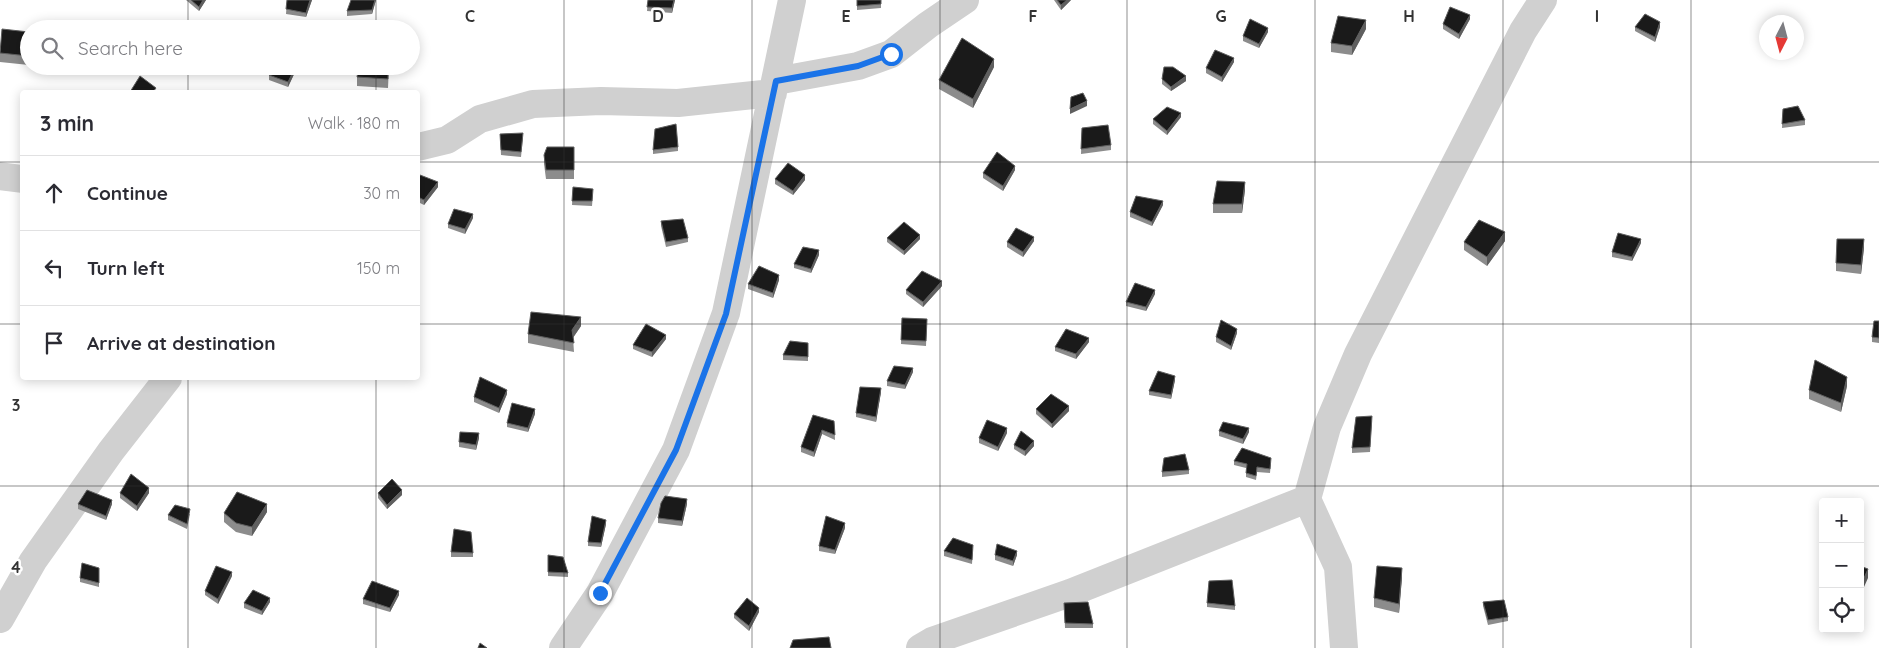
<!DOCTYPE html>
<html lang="en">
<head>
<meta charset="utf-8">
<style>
  body { margin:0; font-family:Quicksand,sans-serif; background:#f7f7f7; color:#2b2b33 }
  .controls { position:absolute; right:15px; bottom:15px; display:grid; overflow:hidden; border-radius:5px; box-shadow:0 2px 12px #0003 }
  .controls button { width:45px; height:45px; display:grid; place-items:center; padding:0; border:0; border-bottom:1px solid #e1e1e2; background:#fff; color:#2b2b33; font:25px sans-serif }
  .compass { position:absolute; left:1759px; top:15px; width:45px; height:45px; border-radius:50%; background:#fff; box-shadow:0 2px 12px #0003; rotate:186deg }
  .stop { position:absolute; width:15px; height:15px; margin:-11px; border:4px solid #1a73e8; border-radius:50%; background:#fff }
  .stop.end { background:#1a73e8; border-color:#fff; box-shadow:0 1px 5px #0008 }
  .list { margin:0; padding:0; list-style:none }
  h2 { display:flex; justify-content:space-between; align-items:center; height:65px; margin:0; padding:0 20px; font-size:21px }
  h2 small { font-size:16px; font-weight:400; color:#7c7c81 }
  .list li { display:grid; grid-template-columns:32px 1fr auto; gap:15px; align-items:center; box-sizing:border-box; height:75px; padding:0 20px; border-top:1px solid #e1e1e2 }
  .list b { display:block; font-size:19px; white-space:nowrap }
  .list em { font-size:16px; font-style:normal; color:#7c7c81 }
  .icon { flex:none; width:28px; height:28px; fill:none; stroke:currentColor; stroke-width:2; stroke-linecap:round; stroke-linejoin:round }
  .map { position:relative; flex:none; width:1879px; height:648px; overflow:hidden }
  .search { position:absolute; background:#fff; box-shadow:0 2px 12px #0003; left:20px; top:20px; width:400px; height:55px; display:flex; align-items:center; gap:12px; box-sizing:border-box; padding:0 18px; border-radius:28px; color:#7c7c81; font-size:19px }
  .panel { position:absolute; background:#fff; box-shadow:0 2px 12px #0003; left:20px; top:90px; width:400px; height:290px; border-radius:5px }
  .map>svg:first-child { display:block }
</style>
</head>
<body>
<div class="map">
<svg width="1879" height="648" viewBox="0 0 1879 648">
  <rect width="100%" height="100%" fill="#fff"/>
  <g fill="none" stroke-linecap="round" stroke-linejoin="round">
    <path stroke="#d0d0d0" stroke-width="28" d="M776 81 858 66 891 54 928 25 965 0
      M418 147 447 140 480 119 533 104 601 101 678 103 773 93
      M0 176 22 179
      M0 619 33 561 111 451 168 378
      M563 648 600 593 676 450 726 313 792 0
      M920 648 932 641 1070 593 1307 499
      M1344 648 1338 567 1307 499 1327 427 1358 354 1523 31 1543 0"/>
  </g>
  <path fill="#8c8c8c" d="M186 0H206L199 11Z
    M287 0H312L306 17 286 14Z
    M376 0 372 14 347 16V11Z
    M648 0H675L672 13 647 11Z
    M857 0H881V8L857 10Z
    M1054 0H1071L1061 10Z
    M1470 19 1459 39 1443 29V24Z
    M1635 27H1660L1655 42 1635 31Z
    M1366 29 1352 55 1331 52V43Z
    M29 32V65L0 62V52Z
    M1268 32 1259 48 1243 41V36Z
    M1234 62 1222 82 1206 73V68Z
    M296 66V70L288 87 269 80V75Z
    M300 66H313L312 70Z
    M359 66H389L388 88 357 86V77Z
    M994 67 973 108 939 89V80Z
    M1162 79 1186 81 1171 91 1162 84Z
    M1783 109 1805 120V125L1782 128Z
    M1181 117 1167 135 1153 124V119Z
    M1082 128 1111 145V150L1081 154Z
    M500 134 523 138 521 157 501 155Z
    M574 147V179H546L544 164V155Z
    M678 147V151L653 154V150Z
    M1015 170 1003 191 983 178V173Z
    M418 178 438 187 424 205 418 202Z
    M775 179 805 180 793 195 775 184Z
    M573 187 593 194 592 206 572 205Z
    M1245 190 1242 213H1213V204Z
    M1163 205 1152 226 1130 217V212Z
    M473 218 465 234 448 228V224Z
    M661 221 688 238V242L666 247 661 226Z
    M887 238 920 239 904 255 887 242Z
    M1034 241 1023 257 1007 247V242Z
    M1505 241 1487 266 1464 250V242Z
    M1641 243 1632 261 1612 257V252Z
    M1864 248 1861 274 1836 271V263Z
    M819 255 811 273 794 268V264Z
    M779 280 773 298 748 289V284Z
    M942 286 923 307 906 294V290Z
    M1155 294 1146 311 1126 306V302Z
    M902 318 927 319 926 346 901 344Z
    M1879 321V343L1872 342V337Z
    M581 326 573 338 574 352 528 343V334Z
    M1237 333 1231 350 1216 342V337Z
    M666 339 652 357 633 349V345Z
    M1089 342 1076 359 1055 351V347Z
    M783 355 808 357V361L783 360Z
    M913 372 905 389 887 386V381Z
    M1175 380 1171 399 1149 395V391Z
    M1847 386 1841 412 1809 399V390Z
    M881 392 876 422 856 417V413Z
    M507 394 499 413 474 402V397Z
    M1036 409 1069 411 1052 428 1036 414Z
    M535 414 528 432 507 427V423Z
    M1372 420 1370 452 1352 453V448Z
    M834 421 835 440 822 434 814 457 801 452V447Z
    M1219 431 1249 432 1243 444 1219 436Z
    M1007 433 998 451 979 443V438Z
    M479 438 476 450 459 447V442Z
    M1014 445 1034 446 1025 456 1014 449Z
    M1234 461 1271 462 1270 473 1257 472 1256 480 1246 477V468L1234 465Z
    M1189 470V474L1162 477V472Z
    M120 493H149L137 511 120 498Z
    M378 493 402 495 387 509 378 498Z
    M78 504H112L106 520 78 509Z
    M687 504 682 526 658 523V518Z
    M267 512 252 536 236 532 224 522V513Z
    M190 514 187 529 168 520V515Z
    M606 524 601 547 588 546V542Z
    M845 528 835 554 819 551V546Z
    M973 549 972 564 944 556V551Z
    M451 552 473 553V557H451Z
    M548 555 568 573V577L548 576Z
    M995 555H1017L1013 566 995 560Z
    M99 568V587L80 582V578Z
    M232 576 218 604 205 595V591Z
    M1402 577 1399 613 1374 607V598Z
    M399 595 390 612 363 604V599Z
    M270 602 262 615 244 608V603Z
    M1483 602 1508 617V621L1488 625 1483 606Z
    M1064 603 1093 624V628H1065Z
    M1207 603 1235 606V610L1207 607Z
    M759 612 749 631 734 618V614Z"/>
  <path fill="#5f5f5f" d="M203 0H206L199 11V7Z
    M310 0H312L306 17V13Z
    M375 0H376L372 14V10Z
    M674 0H675L672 13V8Z
    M1067 0H1071L1061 10V5Z
    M1470 15V19L1459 39V34Z
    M1366 20V29L1352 55V46Z
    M1660 22V27L1655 42V37Z
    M1268 28V32L1259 48V44Z
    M1234 58V62L1222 82V77Z
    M994 59V67L973 108V99Z
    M296 66V70L288 87V82Z
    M1186 76V81L1171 91V87Z
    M1087 101V106L1070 114V109Z
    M1181 113V117L1167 135V131Z
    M1015 166V170L1003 191V186Z
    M805 175V180L793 195V191Z
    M438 182V187L424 205V200Z
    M1245 182V190L1242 213V204Z
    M1163 201V205L1152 226V222Z
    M473 214V218L465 234V229Z
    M1505 232V241L1487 266V257Z
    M920 235V239L904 255V251Z
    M1034 237V241L1023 257V252Z
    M1641 239V243L1632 261V257Z
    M1864 239V248L1861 274V265Z
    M819 250V255L811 273V269Z
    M779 275V280L773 298V293Z
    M942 281V286L923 307V302Z
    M1155 290V294L1146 311V307Z
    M581 317V326L572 339V330Z
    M1237 329V333L1231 350V346Z
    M666 335V339L652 357V352Z
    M1089 338V342L1076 359V354Z
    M913 368V372L905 389V385Z
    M1175 376V380L1171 399V395Z
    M1847 377V386L1841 412V403Z
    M881 388V392L876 422V417Z
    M507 390V394L499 413V408Z
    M1069 406V411L1052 428V424Z
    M535 409V414L528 432V428Z
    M1007 428V433L998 451V447Z
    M1249 428V432L1243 444V439Z
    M822 430V434L814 457V452Z
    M479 433V438L476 450V445Z
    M1034 441V446L1025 456V451Z
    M149 488V493L137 511V506Z
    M402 490V495L387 509V505Z
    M687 499V504L682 526V521Z
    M112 500V504L106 520V516Z
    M267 504V512L252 536V527Z
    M606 520V524L601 547V543Z
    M845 523V528L835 554V550Z
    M1017 551V555L1013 566V561Z
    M1402 568V577L1399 613V604Z
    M1868 569V578L1860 596V587Z
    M232 572V576L218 604V599Z
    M399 591V595L390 612V608Z
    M270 598V602L262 615V611Z
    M759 608V612L749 631V626Z"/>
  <path fill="#1a1a1a" stroke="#5f5f5f" d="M191 0H203L199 7Z
    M287 0H310L306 13 286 9Z
    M351 0H375L372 10 347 11Z
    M648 0H674L672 8 647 7Z
    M857 0H881V4L857 6Z
    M1057 0H1067L1061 5Z
    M1450 7 1470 15 1459 34 1443 24Z
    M1645 14 1660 22 1655 37 1635 27Z
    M1338 16 1366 20 1352 46 1331 43Z
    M1250 19 1268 28 1259 44 1243 36Z
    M2 29 29 32V56L0 53Z
    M962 38 994 59 973 99 939 80Z
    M1215 50 1234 58 1222 77 1206 68Z
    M276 66H296L288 82 269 75Z
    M359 66H388V79L357 77Z
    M1164 67H1173L1186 76 1171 87 1162 79Z
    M140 76 156 88 153 92H130Z
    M1083 93 1087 101 1070 109 1071 97Z
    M1798 106 1805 120 1782 124 1783 109Z
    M1167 107 1181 113 1167 131 1153 119Z
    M676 124 678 147 653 150 655 129Z
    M1108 125 1111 145 1081 149 1082 128Z
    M523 133 521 152 501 150 500 134Z
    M547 147H574V170H546L544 155Z
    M997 152 1015 166 1003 186 983 173Z
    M788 163 805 175 793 191 775 179Z
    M420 175 438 182 424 200 418 197V178Z
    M1217 181 1245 182 1242 204H1213Z
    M573 187 593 189 592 201H572Z
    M1136 196 1163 201 1152 222 1130 212Z
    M454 209 473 214 465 229 448 224Z
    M683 219 688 238 666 242 661 221Z
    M1479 220 1505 232 1487 257 1464 242Z
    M904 222 920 235 904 251 887 238Z
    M1016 228 1034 237 1023 252 1007 242Z
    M1618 233 1641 239 1632 257 1612 252Z
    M1837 239H1864L1861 265 1836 263Z
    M803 247 819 250 811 269 794 264Z
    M759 266 779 275 773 293 748 284Z
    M922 271 942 281 923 302 906 290Z
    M1135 283 1155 290 1146 307 1126 302Z
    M531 312 581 317 572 330 574 343 528 334Z
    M902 318 927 319 926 341 901 340Z
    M1221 320 1237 329 1231 346 1216 337Z
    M1874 321H1879V338L1872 337Z
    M646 324 666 335 652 352 633 345Z
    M1066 329 1089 338 1076 354 1055 347Z
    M790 341 808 343V357L783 355Z
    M1815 360 1847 377 1841 403 1809 390Z
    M894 366 913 368 905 385 887 381Z
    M1158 371 1175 376 1171 395 1149 391Z
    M480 377 507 390 499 408 474 397Z
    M860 387 881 388 876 417 856 413Z
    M1051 394 1069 406 1052 424 1036 409Z
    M512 403 535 409 528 428 507 423Z
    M813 415 834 421 835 435 822 430 814 452 801 447Z
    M1372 416 1370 447 1352 448 1356 417Z
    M987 420 1007 428 998 447 979 438Z
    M1223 422 1249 428 1243 439 1219 431Z
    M1021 431 1034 441 1025 451 1014 445Z
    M460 432 479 433 476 445 459 442Z
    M1242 448 1271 458 1270 469 1257 467 1256 476 1246 473 1247 464 1234 461Z
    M1185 454 1189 470 1162 472 1164 458Z
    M131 474 149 488 137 506 120 493Z
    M392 479 402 490 387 505 378 493Z
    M87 490 112 500 106 516 78 504Z
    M237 492 267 504 252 527 236 523 224 513Z
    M665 496 687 499 682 521 658 518 661 503Z
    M175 505 190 509 187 524 168 515Z
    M592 516 606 520 601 543 588 542Z
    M826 516 845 523 835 550 819 546Z
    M454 529 471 532 473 553 451 552Z
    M953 538 973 545 972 560 944 551Z
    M997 544 1017 551 1013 561 995 555Z
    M548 555 563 557 568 573 548 572Z
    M82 563 99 568V583L80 578Z
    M216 566 232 572 218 599 205 591Z
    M1377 566 1402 568 1399 604 1374 598Z
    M1860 566 1868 569 1860 587Z
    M1232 580 1235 606 1207 603 1209 581Z
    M372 581 399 591 390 608 363 599Z
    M253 590 270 598 262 611 244 603Z
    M747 598 759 608 749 626 734 614Z
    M1504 600 1508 617 1488 620 1483 602Z
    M1088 602 1093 624 1065 623 1064 603Z
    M829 637 831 648H790L793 640Z
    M480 643 487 648H478Z"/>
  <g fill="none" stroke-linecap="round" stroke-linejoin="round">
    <path stroke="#1a73e8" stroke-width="6" d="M600 593 676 450 726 314 776 81 858 66 891 54"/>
  </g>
  <path fill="none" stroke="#333" stroke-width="1" stroke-opacity="0.55" d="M188 0V29M376 0V29M564 0V648M752 0V648M940 0V648M1127 0V648M1315 0V648M1503 0V648M1691 0V648M188 66V92M376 66V92M0 162H22M418 162H1879M0 324H22M418 324H1879M188 378V648M376 378V648M0 486H1879"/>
  <g font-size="16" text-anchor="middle" font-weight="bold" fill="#333" stroke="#fff" stroke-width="5" stroke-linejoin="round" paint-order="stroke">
    <text x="470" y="22">C</text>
    <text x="658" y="22">D</text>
    <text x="846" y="22">E</text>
    <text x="1033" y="22">F</text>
    <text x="1221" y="22">G</text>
    <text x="1409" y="22">H</text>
    <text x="1597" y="22">I</text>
    <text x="16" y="411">3</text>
    <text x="16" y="573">4</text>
  </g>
</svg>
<div class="controls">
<button>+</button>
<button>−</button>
<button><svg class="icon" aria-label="locate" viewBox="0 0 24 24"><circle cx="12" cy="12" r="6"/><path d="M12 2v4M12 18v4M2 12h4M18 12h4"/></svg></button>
</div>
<svg class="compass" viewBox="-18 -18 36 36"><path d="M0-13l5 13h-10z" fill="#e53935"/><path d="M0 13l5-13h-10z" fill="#7c7c81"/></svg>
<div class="stop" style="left:891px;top:54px"></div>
<div class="stop end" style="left:600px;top:593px"></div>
<div class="search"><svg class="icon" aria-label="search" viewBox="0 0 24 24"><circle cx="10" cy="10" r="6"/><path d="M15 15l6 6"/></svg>Search here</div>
<section class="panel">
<h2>3 min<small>Walk · 180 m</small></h2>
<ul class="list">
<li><svg class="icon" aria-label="ahead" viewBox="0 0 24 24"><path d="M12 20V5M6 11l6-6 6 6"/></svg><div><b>Continue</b></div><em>30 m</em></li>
<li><svg class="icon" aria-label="left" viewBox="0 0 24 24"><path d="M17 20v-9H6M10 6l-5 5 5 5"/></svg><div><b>Turn left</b></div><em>150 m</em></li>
<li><svg class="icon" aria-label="arrive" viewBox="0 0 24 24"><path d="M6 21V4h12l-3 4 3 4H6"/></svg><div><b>Arrive at destination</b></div></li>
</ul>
</section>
</div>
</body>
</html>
